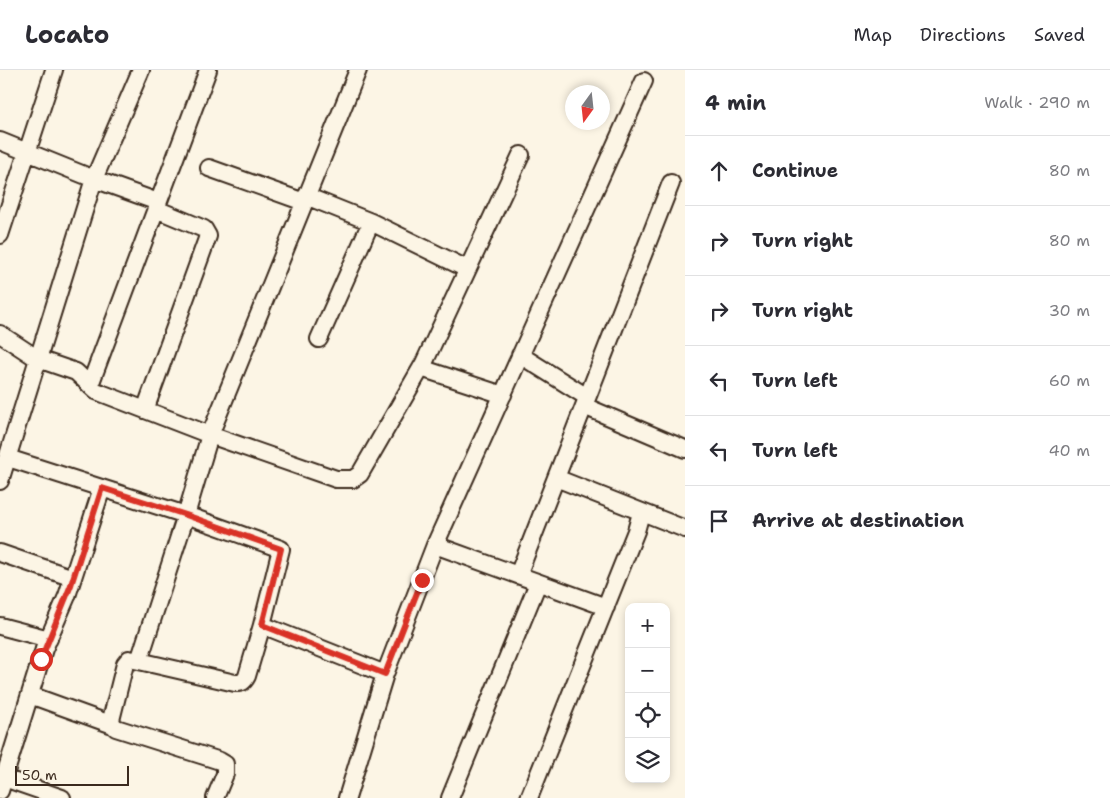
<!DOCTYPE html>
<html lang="en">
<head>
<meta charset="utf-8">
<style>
  body { margin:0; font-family:"Shantell Sans",sans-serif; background:#f7f7f7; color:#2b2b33 }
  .controls { position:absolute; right:15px; bottom:15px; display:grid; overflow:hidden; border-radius:10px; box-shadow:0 2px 8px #0003 }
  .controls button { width:45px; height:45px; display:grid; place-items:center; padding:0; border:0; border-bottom:1px solid #e1e1e2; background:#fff; color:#2b2b33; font:25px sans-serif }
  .compass { position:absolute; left:565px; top:15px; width:45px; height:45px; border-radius:50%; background:#fff; box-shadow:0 2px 8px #0003; rotate:195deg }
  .scale { position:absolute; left:15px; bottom:12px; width:114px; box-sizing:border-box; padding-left:5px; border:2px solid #3b2a1e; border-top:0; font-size:14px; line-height:18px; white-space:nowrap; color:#3b2a1e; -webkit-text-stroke:4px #fcf5e5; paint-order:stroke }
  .stop { position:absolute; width:15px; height:15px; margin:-11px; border:4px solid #d93025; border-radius:50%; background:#fff }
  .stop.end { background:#d93025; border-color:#fff; box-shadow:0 1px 5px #0008 }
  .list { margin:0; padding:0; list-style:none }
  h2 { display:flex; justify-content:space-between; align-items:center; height:65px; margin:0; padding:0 20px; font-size:21px }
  h2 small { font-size:16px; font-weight:400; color:#7c7c81 }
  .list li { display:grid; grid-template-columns:32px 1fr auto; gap:15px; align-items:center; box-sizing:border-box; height:70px; padding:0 20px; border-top:1px solid #e1e1e2 }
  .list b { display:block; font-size:19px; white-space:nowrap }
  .list em { font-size:16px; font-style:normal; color:#7c7c81 }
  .icon { flex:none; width:28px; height:28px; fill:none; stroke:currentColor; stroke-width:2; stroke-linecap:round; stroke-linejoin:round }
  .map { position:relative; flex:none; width:685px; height:728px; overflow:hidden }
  header { display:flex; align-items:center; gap:30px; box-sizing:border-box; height:70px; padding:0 25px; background:#fff; border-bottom:1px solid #e1e1e2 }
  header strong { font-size:24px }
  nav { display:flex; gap:28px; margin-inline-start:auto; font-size:18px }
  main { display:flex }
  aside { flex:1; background:#fff }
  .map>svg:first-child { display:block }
</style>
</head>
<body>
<header>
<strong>Locato</strong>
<nav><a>Map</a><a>Directions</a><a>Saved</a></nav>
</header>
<main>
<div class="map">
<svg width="685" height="728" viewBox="0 0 685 728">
  <rect width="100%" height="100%" fill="#fcf5e5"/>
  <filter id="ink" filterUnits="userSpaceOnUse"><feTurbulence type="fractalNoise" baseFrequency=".02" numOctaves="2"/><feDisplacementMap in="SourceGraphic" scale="10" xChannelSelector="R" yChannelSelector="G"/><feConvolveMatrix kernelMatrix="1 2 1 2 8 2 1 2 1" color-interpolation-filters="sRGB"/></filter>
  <g filter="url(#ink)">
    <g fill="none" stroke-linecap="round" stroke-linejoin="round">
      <g stroke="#3b2a1e" stroke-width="20">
        <path id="minor" d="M141 0 94 109 158 132
          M358 0 210 365 336 409H353L360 404 424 293
          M0 71 94 109 0 411
          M209 98 304 132
          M306 126 371 152 467 199
          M0 165 54 0
          M0 264 38 289 76 302 96 321 210 365 186 445 281 479 262 555 385 604
          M319 269 371 152
          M520 285 587 327
          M90 315 208 0
          M503 325 427 300 424 293 521 85
          M584 336 685 379
          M145 340 208 166 204 159 156 139
          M8 388 186 445 139 591 129 589 125 594 111 650 113 655 116 658 220 691 225 694V704L215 728
          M556 408 685 459
          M435 475 606 537
          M0 483 73 508
          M518 505 671 113
          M0 556 49 569
          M139 591 235 613C242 613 244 612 247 606L262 555
          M30 625 113 655
          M4 708 62 728
          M0 721 44 579 67 526 102 418
          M347 728 385 604 435 475 644 11
          M450 728 538 513
          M529 728 636 461 641 443"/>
      </g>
      <use href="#minor" stroke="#fcf5e5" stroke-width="16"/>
    </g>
  </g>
  <g fill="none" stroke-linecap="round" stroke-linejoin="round" filter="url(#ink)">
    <path stroke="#d93025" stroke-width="6" d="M41 589 71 515 102 418 186 445 281 479 262 555 385 604 422 510"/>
  </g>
</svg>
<div class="controls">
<button>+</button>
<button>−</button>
<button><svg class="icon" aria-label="locate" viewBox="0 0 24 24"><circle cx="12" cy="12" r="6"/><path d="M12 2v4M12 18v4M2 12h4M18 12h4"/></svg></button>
<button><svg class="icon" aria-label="layers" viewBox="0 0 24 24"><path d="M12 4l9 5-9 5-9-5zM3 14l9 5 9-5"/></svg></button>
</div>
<svg class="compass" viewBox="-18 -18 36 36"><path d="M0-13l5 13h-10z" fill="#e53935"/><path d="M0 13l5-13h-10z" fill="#7c7c81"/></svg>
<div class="scale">50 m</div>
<div class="stop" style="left:41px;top:589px"></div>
<div class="stop end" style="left:422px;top:510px"></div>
</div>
<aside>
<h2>4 min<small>Walk · 290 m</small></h2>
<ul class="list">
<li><svg class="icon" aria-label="ahead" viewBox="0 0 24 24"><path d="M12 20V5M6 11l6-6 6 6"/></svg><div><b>Continue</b></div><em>80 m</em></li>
<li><svg class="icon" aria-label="right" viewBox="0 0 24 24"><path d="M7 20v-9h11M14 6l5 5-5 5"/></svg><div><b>Turn right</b></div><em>80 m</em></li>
<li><svg class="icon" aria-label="right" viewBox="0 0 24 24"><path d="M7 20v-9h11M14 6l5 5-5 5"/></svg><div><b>Turn right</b></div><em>30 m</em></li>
<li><svg class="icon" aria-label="left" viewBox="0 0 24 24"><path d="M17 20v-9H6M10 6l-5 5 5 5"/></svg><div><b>Turn left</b></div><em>60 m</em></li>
<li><svg class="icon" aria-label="left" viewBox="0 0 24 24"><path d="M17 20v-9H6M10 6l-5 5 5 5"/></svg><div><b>Turn left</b></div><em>40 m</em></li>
<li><svg class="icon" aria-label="arrive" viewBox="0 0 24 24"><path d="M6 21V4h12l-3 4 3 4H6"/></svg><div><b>Arrive at destination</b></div></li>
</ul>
</aside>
</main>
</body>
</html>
